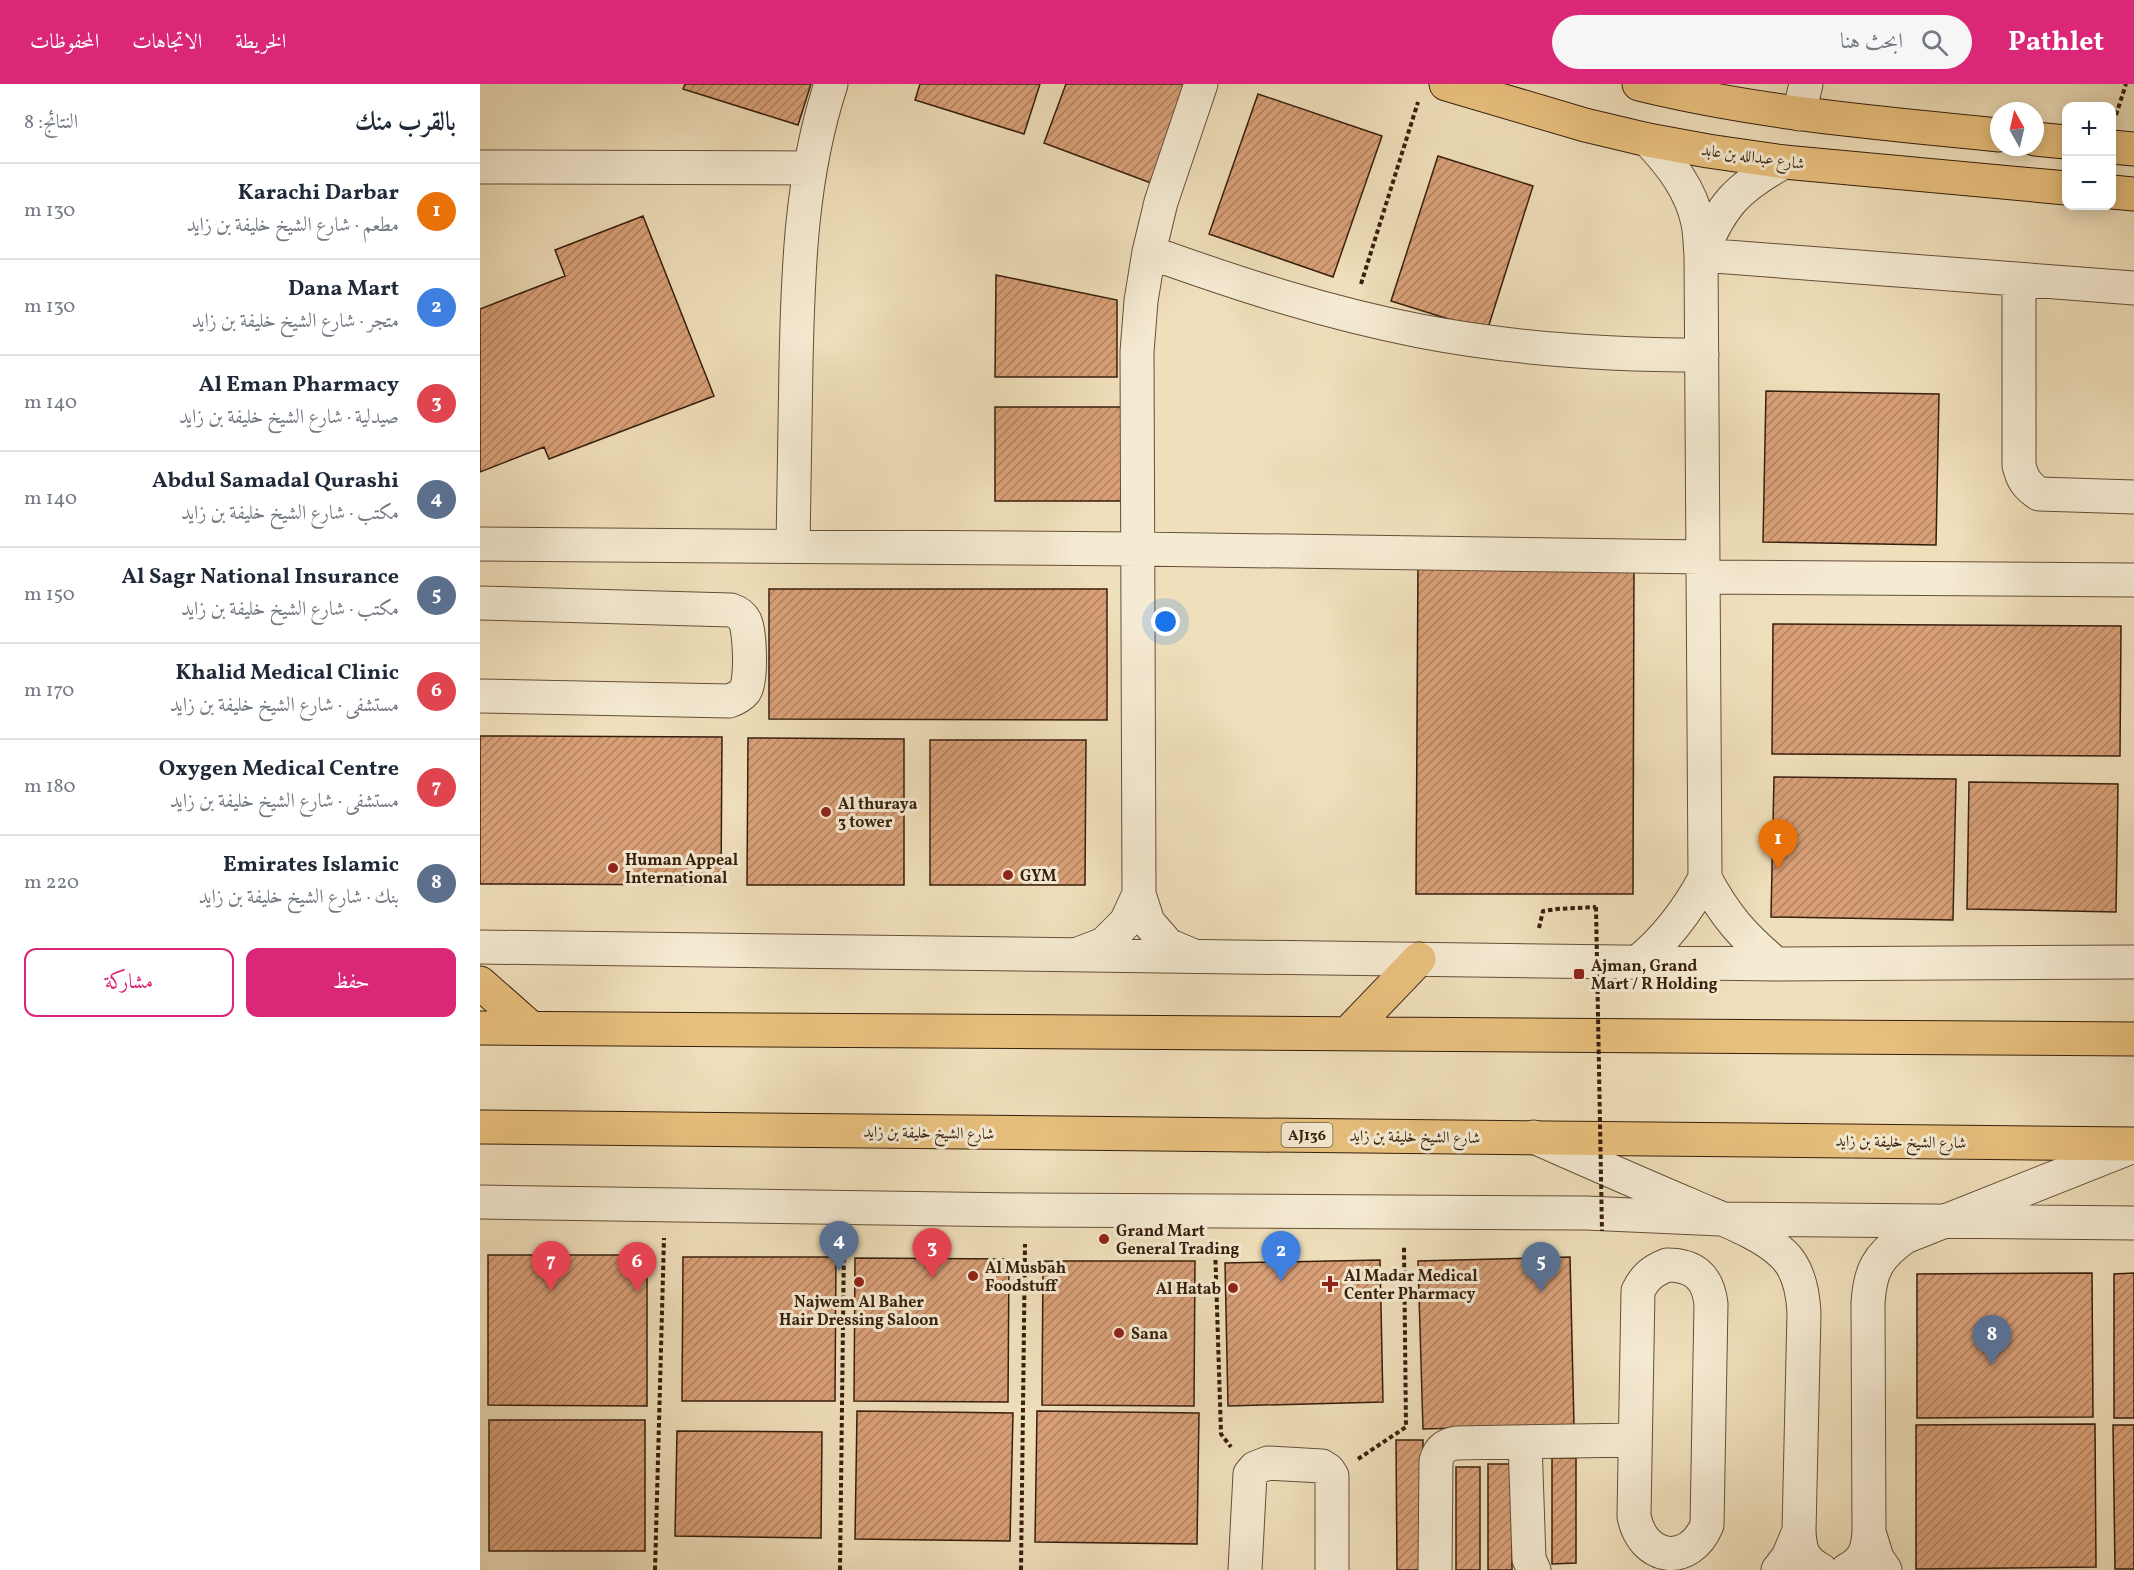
<!DOCTYPE html>
<html lang="ar">
<head>
<meta charset="utf-8">
<style>
  body { margin:0; font-family:Vollkorn,Amiri,serif; background:#f6f6f7; color:#1f2937; direction:rtl }
  .controls { position:absolute; right:18px; top:18px; display:grid; overflow:hidden; border-radius:12px; box-shadow:0 3px 15px #0003 }
  .controls button { width:54px; height:54px; display:grid; place-items:center; padding:0; border:0; border-bottom:2px solid #e0e1e3; background:#fff; color:#1f2937; font:30px sans-serif }
  .compass { position:absolute; left:1510px; top:18px; width:54px; height:54px; border-radius:50%; background:#fff; box-shadow:0 3px 15px #0003; rotate:352deg }
  .you { position:absolute; left:686px; top:538px; width:21px; height:21px; margin:-15px; border:4px solid #fff; border-radius:50%; background:#1a73e8; box-shadow:0 0 0 9px #1a73e833 }
  .badge { display:grid; place-items:center; width:39px; height:39px; border-radius:50%; background:#db2777; color:#fff; font-size:20px; font-weight:700 }
  .pin { position:absolute; translate:-50% -50px; filter:drop-shadow(0 2px 3px #0008) }
  .pin::after { content:''; position:absolute; top:32px; width:21px; height:18px; background:inherit; clip-path:polygon(0 0,100% 0,50% 100%) }
  .list { margin:0; padding:0; list-style:none }
  h2 { display:flex; justify-content:space-between; align-items:center; height:78px; margin:0; padding:0 24px; font-size:26px }
  h2 small { font-size:20px; font-weight:400; color:#747a83 }
  .list li { display:grid; grid-template-columns:39px 1fr auto; gap:18px; align-items:center; box-sizing:border-box; height:96px; padding:0 24px; border-top:2px solid #e0e1e3 }
  .list b { display:block; font-size:22px; white-space:nowrap }
  .list p { margin:0; font-size:20px; white-space:nowrap; color:#747a83 }
  .list em { font-size:20px; font-style:normal; color:#747a83 }
  .actions { display:flex; gap:12px; padding:18px 24px }
  .actions a { flex:1; padding:14px 0; border:2px solid #db2777; border-radius:12px; text-align:center; font-size:21px; color:#db2777 }
  .actions .main { background:#db2777; color:#fff }
  .icon { flex:none; width:33px; height:33px; fill:none; stroke:currentColor; stroke-width:2; stroke-linecap:round; stroke-linejoin:round }
  .map { position:relative; flex:none; width:1654px; height:1486px; overflow:hidden; direction:ltr }
  header { display:flex; align-items:center; gap:36px; box-sizing:border-box; height:84px; padding:0 30px; background:#db2777; color:#fff }
  header strong { font-size:28px }
  nav { display:flex; gap:33px; margin-inline-start:auto; font-size:21px }
  .search { width:420px; height:54px; background:#f6f6f7; display:flex; align-items:center; gap:15px; box-sizing:border-box; padding:0 21px; border-radius:33px; color:#747a83; font-size:22px }
  main { display:flex }
  aside { flex:1; background:#fff }
  .map>svg:first-child { display:block }
</style>
</head>
<body>
<header>
<strong>Pathlet</strong>
<div class="search"><svg class="icon" aria-label="search" viewBox="0 0 24 24"><circle cx="10" cy="10" r="6"/><path d="M15 15l6 6"/></svg>ابحث هنا</div>
<nav><a>الخريطة</a><a>الاتجاهات</a><a>المحفوظات</a></nav>
</header>
<main>
<div class="map">
<svg width="1654" height="1486" viewBox="0 0 1654 1486">
  <defs>
    <pattern id="building-hatch" width="6" height="6" patternUnits="userSpaceOnUse" patternTransform="scale(1.5)"><rect width="6" height="6" fill="#d9a078"/><path d="M-1 1l2-2M0 6l6-6M5 7l2-2" fill="none" stroke="#b18261"/></pattern>
  </defs>
  <rect width="100%" height="100%" fill="#efdfba"/>
  <filter id="stains"><feTurbulence type="fractalNoise" baseFrequency=".00333" numOctaves="4"/><feColorMatrix values="0 0 0 0 .2 0 0 0 0 .09 0 0 0 0 .02 0 0 0 .5 -.17"/></filter>
  <radialGradient id="worn" r=".72"><stop offset=".6" stop-color="#630" stop-opacity="0"/><stop offset="1" stop-color="#630" stop-opacity=".3"/></radialGradient>
  <path fill="url(#building-hatch)" stroke="#371f0d" stroke-width="1.5" d="M205 0H331L318 41 203 5Z
    M440 0H560L544 50 435 16Z
    M586 0H708L671 99 564 59Z
    M778 10 902 52 853 193 729 150Z
    M958 72 1053 102 1007 247 911 217Z
    M163 132 234 312 69 375 64 363 0 388V225L85 192 75 166Z
    M516 191 637 216V293H515Z
    M1286 307 1459 310 1456 461 1283 458Z
    M515 323H642V417H515Z
    M938 476 1154 477 1153 810H936Z
    M289 505H627V636L289 635Z
    M1293 540 1641 542 1640 672 1292 670Z
    M0 652 242 653 241 801 0 800Z
    M268 654 424 655V801H267Z
    M450 656H606L605 801H450Z
    M1294 693 1476 695 1473 836 1291 833Z
    M1489 698 1638 700 1636 828 1487 825Z
    M8 1171H167V1322L8 1321Z
    M203 1173H356L355 1317H202Z
    M1090 1173 1094 1341 943 1345 938 1177Z
    M375 1174 529 1175 528 1318 374 1317Z
    M900 1176 903 1318 748 1322 745 1179Z
    M563 1177H715L714 1322 562 1321Z
    M1612 1189 1613 1333 1437 1334V1190Z
    M1654 1189V1334H1634V1190Z
    M377 1327 533 1329 530 1457 375 1455Z
    M557 1327 719 1329 717 1460 555 1458Z
    M9 1336H165V1467H9Z
    M1615 1340 1616 1483 1436 1485V1341Z
    M1633 1341H1654V1485H1635Z
    M197 1347 342 1348 341 1454 195 1452Z
    M916 1356H943L944 1486H917Z
    M1072 1374H1096V1479L1072 1480Z
    M1008 1380H1032V1486H1008Z
    M976 1383H1000V1486H976Z"/>
  <g fill="none" stroke-linecap="round" stroke-linejoin="round">
    <g stroke="#654f38" stroke-width="35">
      <path id="minor" d="M1319 30 1326 0
        M0 83 329 84
        M669 168C758 200 847 229 940 247 1033 265 1127 271 1222 271
        M1221 171 1654 204
        M1221 171C1241 121 1257 104 1304 78
        M1539 196V381C1542 395 1547 402 1559 410L1654 413
        M0 460 658 465 1223 473
        M313 462C314 402 315 341 316 280 318 184 321 92 351 0
        M1223 493 1654 496
        M0 519 251 526C257 528 262 531 265 537 270 548 272 597 265 607 261 612 255 615 249 617L0 612
        M1225 794C1245 832 1263 852 1296 880
        M0 863 1296 880 1654 878
        M598 870 624 860 646 838 659 810
        M714 872 688 861 668 838 659 810 657 268 661 217 669 168 681 118 721 0
        M1158 878C1187 854 1207 828 1225 794L1221 171C1220 161 1220 149 1218 139 1211 106 1191 80 1168 56
        M1054 1053C1106 1076 1158 1099 1210 1121 1239 1134 1280 1148 1303 1170 1319 1185 1323 1208 1324 1229L1319 1447 1308 1473 1298 1486
        M0 1118 546 1126 1106 1129 1240 1135 1654 1139
        M1187 1181C1214 1181 1228 1193 1231 1220L1227 1441C1209 1484 1162 1476 1154 1432L1158 1207C1165 1193 1172 1187 1187 1181Z
        M1045 1358 1049 1475 1054 1486
        M1319 1447C1320 1467 1323 1476 1341 1486
        M765 1486 770 1390 775 1384 788 1379 842 1382 848 1386 852 1392V1486
        M955 1486 956 1377C959 1366 964 1361 976 1359L1155 1356
        M1367 1486C1384 1477 1388 1466 1389 1448
        M1405 1486 1397 1474 1389 1448 1388 1219C1390 1186 1398 1172 1425 1153L1654 1062"/>
    </g>
    <g stroke="#371f0d" stroke-width="35">
      <path id="major" d="M966 0 1105 41 1168 56 1228 67 1304 78 1586 104
        M1159 0C1277 29 1398 39 1519 51
        M1555 55 1586 58
        M1632 63 1654 65
        M1632 108 1654 110
        M0 899 51 944
        M0 944 1654 955
        M867 950 939 875
        M0 1043 1654 1060"/>
    </g>
    <path stroke="#371f0d" stroke-width="4" stroke-dasharray="4.5 3" stroke-linecap="butt" d="M1636 31 1646 0
      M881 200 938 18
      M1059 844 1063 827 1077 825 1116 823
      M735 1161 741 1350 751 1363
      M878 1375 926 1343 924 1162
      M175 1486 184 1154
      M360 1486 364 1157
      M541 1486 545 1160"/>
    <use href="#minor" stroke="#f5ead2" stroke-width="33"/>
    <use href="#major" stroke="#e8c07d" stroke-width="33"/>
    <path stroke="#371f0d" stroke-width="4" stroke-dasharray="4.5 3" stroke-linecap="butt" d="M1116 823 1122 1147"/>
  </g>
  <g fill="#8f2418" stroke="#f5ead2" stroke-width="2">
    <circle cx="346" cy="728" r="6"/>
    <circle cx="133" cy="784" r="6"/>
    <circle cx="528" cy="791" r="6"/>
    <rect x="1093" y="884" width="12" height="12" rx="3"/>
    <circle cx="624" cy="1155" r="6"/>
    <circle cx="493" cy="1192" r="6"/>
    <circle cx="379" cy="1198" r="6"/>
    <path d="M847 1191h6v6h6v6h-6v6h-6v-6h-6v-6h6z"/>
    <circle cx="753" cy="1204" r="6"/>
    <circle cx="639" cy="1249" r="6"/>
  </g>
  <g text-anchor="middle" stroke-width="6" stroke-linejoin="round" paint-order="stroke">
    <rect fill="#f5ead2" stroke="#705c48" stroke-width="1.5" x="801.5" y="1039" width="51" height="24" rx="4.5"/>
    <g font-size="15" font-weight="bold" fill="#371f0d">
      <text x="827" y="1056">AJ136</text>
    </g>
    <g font-size="16" fill="#371f0d" stroke="#f5ead2">
      <text transform="translate(1273 72) rotate(8)" y="6">شارع عبدالله بن عابد</text>
      <text transform="translate(449 1048) rotate(1)" y="6">شارع الشيخ خليفة بن زايد</text>
      <text transform="translate(935 1052) rotate(1)" y="6">شارع الشيخ خليفة بن زايد</text>
      <text transform="translate(1421 1057) rotate(1)" y="6">شارع الشيخ خليفة بن زايد</text>
    </g>
    <g font-size="16" font-weight="bold" fill="#371f0d" stroke="#f5ead2" text-anchor="start">
      <text x="358" y="725">Al thuraya<tspan x="358" dy="18">3 tower</tspan></text>
      <text x="145" y="781">Human Appeal<tspan x="145" dy="18">International</tspan></text>
      <text x="540" y="797">GYM</text>
      <text x="1111" y="887">Ajman, Grand<tspan x="1111" dy="18">Mart / R Holding</tspan></text>
      <text x="636" y="1152">Grand Mart<tspan x="636" dy="18">General Trading</tspan></text>
      <text x="505" y="1189">Al Musbah<tspan x="505" dy="18">Foodstuff</tspan></text>
      <text x="864" y="1197">Al Madar Medical<tspan x="864" dy="18">Center Pharmacy</tspan></text>
      <text x="741" y="1210" text-anchor="end">Al Hatab</text>
      <text x="379" y="1223" text-anchor="middle">Najwem Al Baher<tspan x="379" dy="18">Hair Dressing Saloon</tspan></text>
      <text x="651" y="1255">Sana</text>
    </g>
  </g>
  <rect width="100%" height="100%" filter="url(#stains)"/>
  <rect width="100%" height="100%" fill="url(#worn)"/>
</svg>
<div class="controls">
<button>+</button>
<button>−</button>
</div>
<svg class="compass" viewBox="-18 -18 36 36"><path d="M0-13l5 13h-10z" fill="#e53935"/><path d="M0 13l5-13h-10z" fill="#747a83"/></svg>
<div class="you"></div>
<div class="pin badge" style="left:1298px;top:785px;background:#e8710a">1</div>
<div class="pin badge" style="left:801px;top:1197px;background:#3f7fe0">2</div>
<div class="pin badge" style="left:452px;top:1194px;background:#e0444e">3</div>
<div class="pin badge" style="left:359px;top:1187px;background:#5c6f8a">4</div>
<div class="pin badge" style="left:1061px;top:1208px;background:#5c6f8a">5</div>
<div class="pin badge" style="left:157px;top:1208px;background:#e0444e">6</div>
<div class="pin badge" style="left:71px;top:1207px;background:#e0444e">7</div>
<div class="pin badge" style="left:1512px;top:1281px;background:#5c6f8a">8</div>
</div>
<aside>
<h2>بالقرب منك<small>النتائج: 8</small></h2>
<ul class="list">
<li><span class="badge" style="background:#e8710a">1</span><div><b>Karachi Darbar</b><p>مطعم · شارع الشيخ خليفة بن زايد</p></div><em>130 m</em></li>
<li><span class="badge" style="background:#3f7fe0">2</span><div><b>Dana Mart</b><p>متجر · شارع الشيخ خليفة بن زايد</p></div><em>130 m</em></li>
<li><span class="badge" style="background:#e0444e">3</span><div><b>Al Eman Pharmacy</b><p>صيدلية · شارع الشيخ خليفة بن زايد</p></div><em>140 m</em></li>
<li><span class="badge" style="background:#5c6f8a">4</span><div><b>Abdul Samadal Qurashi</b><p>مكتب · شارع الشيخ خليفة بن زايد</p></div><em>140 m</em></li>
<li><span class="badge" style="background:#5c6f8a">5</span><div><b>Al Sagr National Insurance</b><p>مكتب · شارع الشيخ خليفة بن زايد</p></div><em>150 m</em></li>
<li><span class="badge" style="background:#e0444e">6</span><div><b>Khalid Medical Clinic</b><p>مستشفى · شارع الشيخ خليفة بن زايد</p></div><em>170 m</em></li>
<li><span class="badge" style="background:#e0444e">7</span><div><b>Oxygen Medical Centre</b><p>مستشفى · شارع الشيخ خليفة بن زايد</p></div><em>180 m</em></li>
<li><span class="badge" style="background:#5c6f8a">8</span><div><b>Emirates Islamic</b><p>بنك · شارع الشيخ خليفة بن زايد</p></div><em>220 m</em></li>
</ul>
<div class="actions"><a class="main">حفظ</a><a>مشاركة</a></div>
</aside>
</main>
</body>
</html>
